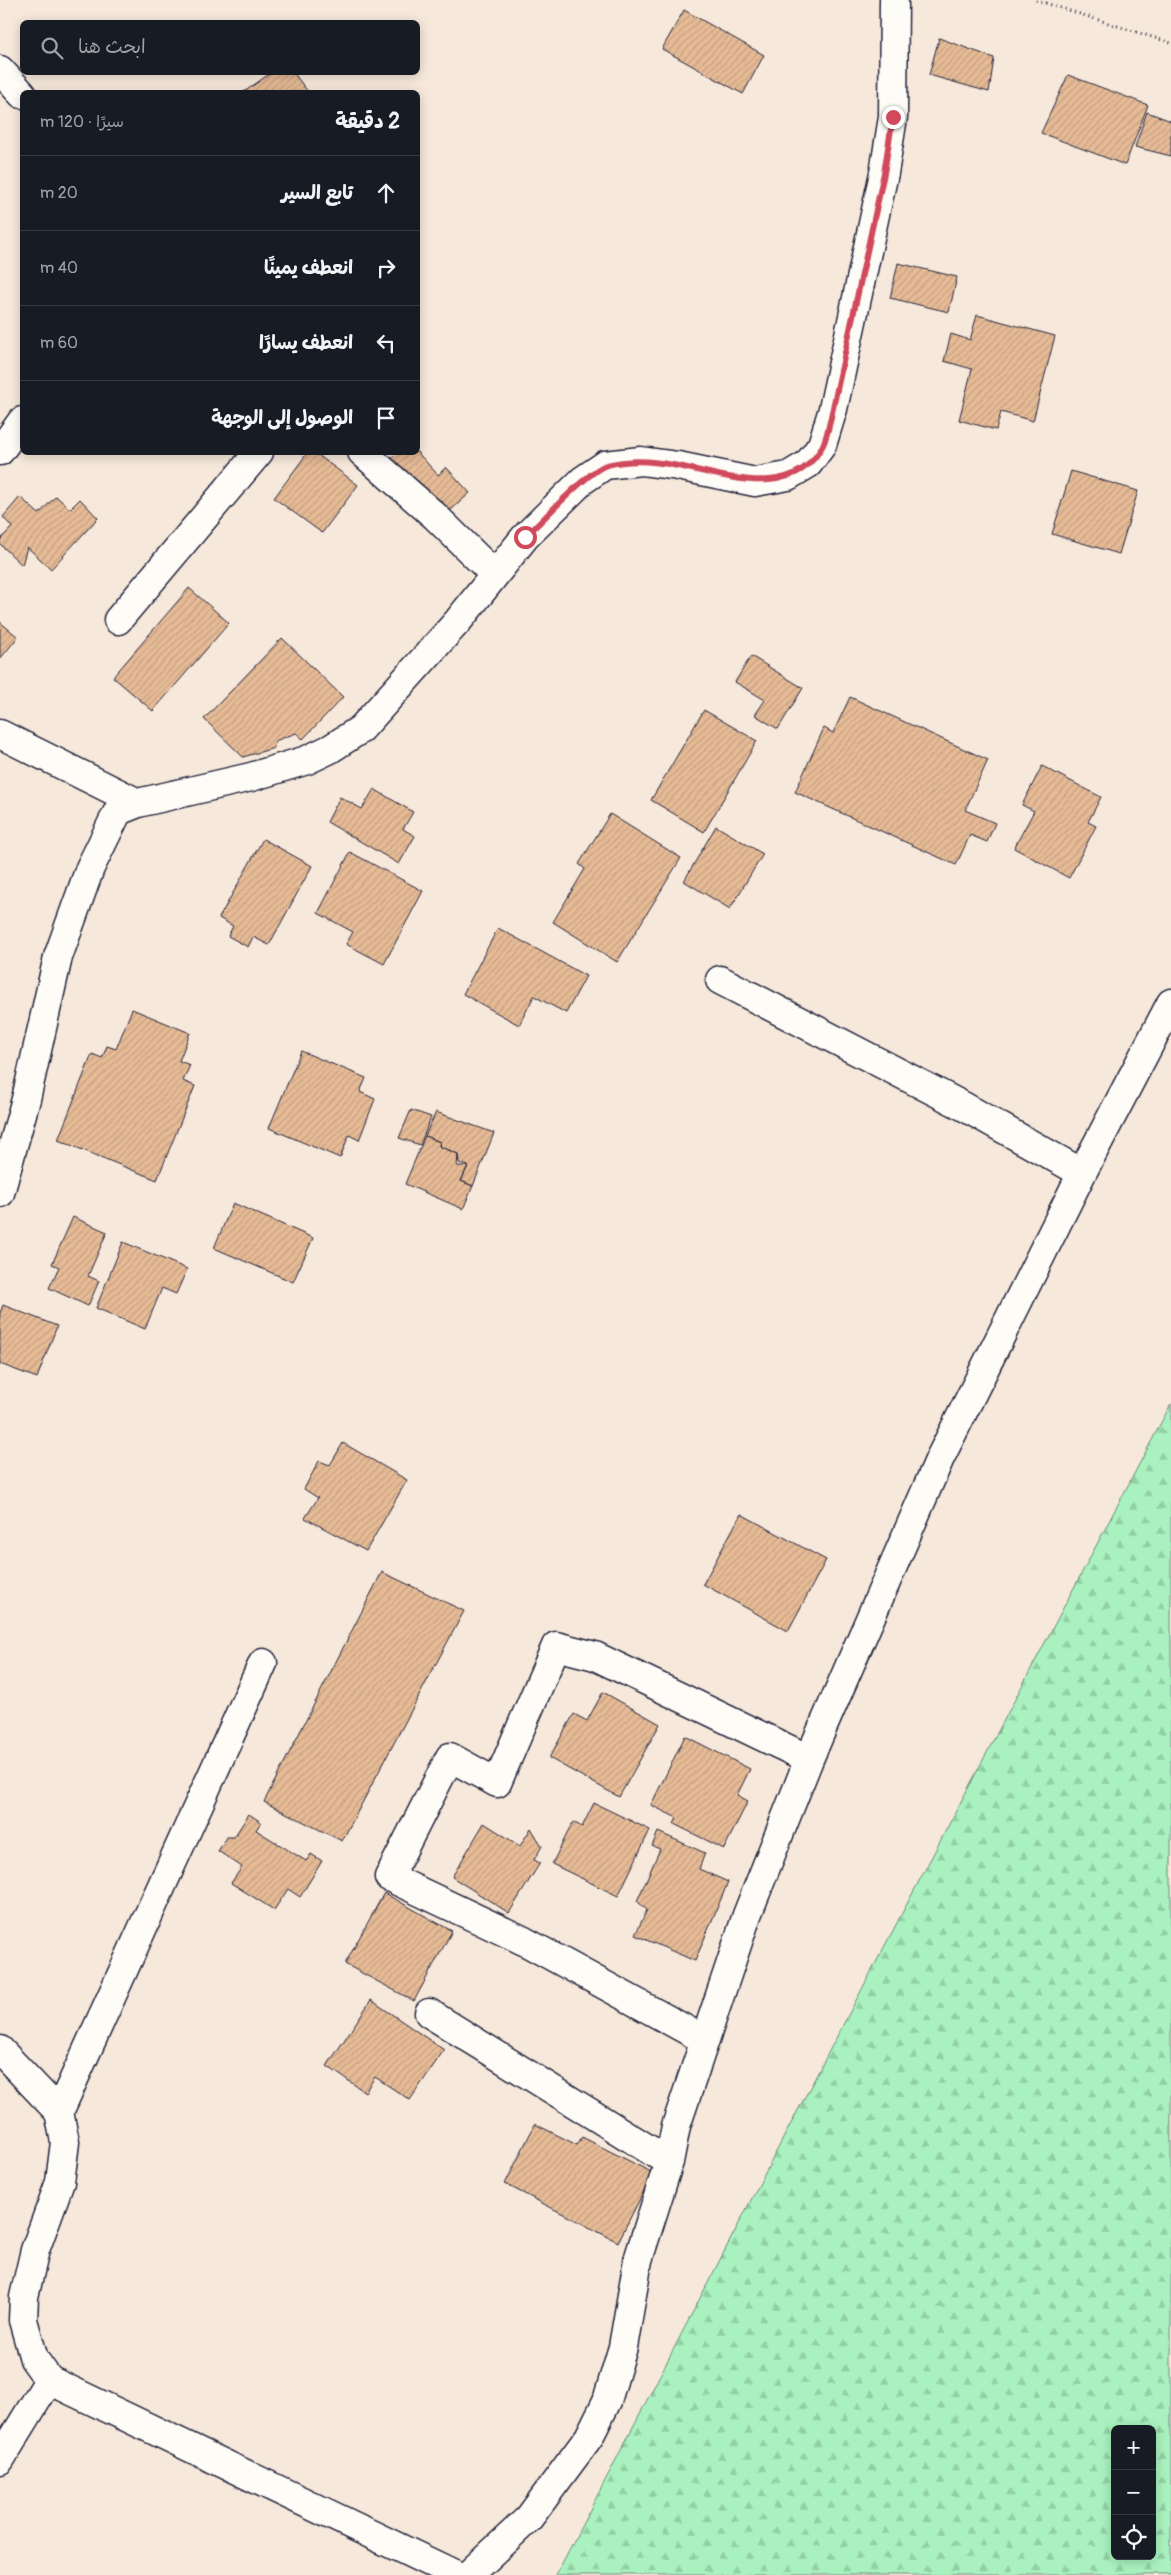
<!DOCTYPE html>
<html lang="ar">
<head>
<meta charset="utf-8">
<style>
  body { margin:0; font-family:Pangolin,"Playpen Sans Arabic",sans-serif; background:#20242c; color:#f1f3f6; direction:rtl }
  .controls { position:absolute; right:15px; bottom:15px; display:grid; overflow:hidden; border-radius:8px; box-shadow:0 2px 12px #0003 }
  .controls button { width:45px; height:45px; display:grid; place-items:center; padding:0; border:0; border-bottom:1px solid #363941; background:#171b24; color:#f1f3f6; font:25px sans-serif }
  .stop { position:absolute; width:15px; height:15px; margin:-11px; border:4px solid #d1495b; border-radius:50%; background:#fff }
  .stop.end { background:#d1495b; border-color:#fff; box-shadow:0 1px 5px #0008 }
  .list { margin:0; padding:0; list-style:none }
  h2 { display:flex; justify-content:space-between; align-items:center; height:65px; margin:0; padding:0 20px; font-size:21px }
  h2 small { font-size:16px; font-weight:400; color:#9ea1a6 }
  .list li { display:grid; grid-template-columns:32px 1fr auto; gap:15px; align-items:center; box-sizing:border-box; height:75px; padding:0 20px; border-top:1px solid #363941 }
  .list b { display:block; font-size:19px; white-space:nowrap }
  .list em { font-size:16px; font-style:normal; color:#9ea1a6 }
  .icon { flex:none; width:28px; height:28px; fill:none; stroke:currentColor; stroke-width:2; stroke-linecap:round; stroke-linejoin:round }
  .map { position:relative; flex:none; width:1171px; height:2575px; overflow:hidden; direction:ltr }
  .search { position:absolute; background:#171b24; box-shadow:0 2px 12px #0003; left:20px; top:20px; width:400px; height:55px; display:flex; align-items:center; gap:12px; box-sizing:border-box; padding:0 18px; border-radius:8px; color:#9ea1a6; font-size:19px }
  .panel { position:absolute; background:#171b24; box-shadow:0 2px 12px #0003; left:20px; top:90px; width:400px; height:365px; border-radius:8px; direction:rtl }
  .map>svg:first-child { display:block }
</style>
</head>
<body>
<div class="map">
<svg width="1171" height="2575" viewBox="0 0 1171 2575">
  <defs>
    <pattern id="forest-firs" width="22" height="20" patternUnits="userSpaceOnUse" patternTransform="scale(1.25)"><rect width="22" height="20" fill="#a9f2bf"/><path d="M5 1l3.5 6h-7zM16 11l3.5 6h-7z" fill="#91cfa5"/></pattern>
    <pattern id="building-hatch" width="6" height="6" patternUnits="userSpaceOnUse" patternTransform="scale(1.25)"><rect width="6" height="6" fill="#e6bb96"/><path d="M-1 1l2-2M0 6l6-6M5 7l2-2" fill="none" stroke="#c5a082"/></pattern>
  </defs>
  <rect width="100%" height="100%" fill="#f6e8da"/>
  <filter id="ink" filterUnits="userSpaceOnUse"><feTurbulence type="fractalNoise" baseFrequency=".02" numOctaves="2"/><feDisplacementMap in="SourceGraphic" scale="10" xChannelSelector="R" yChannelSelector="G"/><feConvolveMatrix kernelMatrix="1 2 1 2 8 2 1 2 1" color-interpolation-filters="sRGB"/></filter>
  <g filter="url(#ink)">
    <path fill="url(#forest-firs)" stroke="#668a7d" fill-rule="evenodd" d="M1171 1404V2575H556L786 2133ZM1115 2429H1152V2556H1115Z"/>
    <path fill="url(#building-hatch)" stroke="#22223b" d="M684 10 764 55 743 94 662 49Z
      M939 38 994 58 989 92 929 75Z
      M272 72H293L308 92H244Z
      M1068 75 1148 105 1125 165 1041 133Z
      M1147 112 1171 121V156L1135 147Z
      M898 263 957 277 949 312 890 298Z
      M977 315 1055 336 1033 421 1001 412 996 430 959 420 972 369 944 361 951 334 970 340Z
      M308 452H314L358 485 322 533 274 498Z
      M398 452H417L438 475 446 467 470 493 442 518 390 460Z
      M1071 471 1138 491 1119 554 1052 534Z
      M56 496 70 509 80 499 98 518 51 569 27 547 22 565 0 544V540L12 527 3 517 20 497 39 514Z
      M189 588 229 623 153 711 113 677Z
      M0 622 18 637 0 659Z
      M282 638 343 697 303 739 296 733 275 741 274 748 243 757 204 719Z
      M751 656 803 688 778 729 755 715 765 700 735 682Z
      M850 697 988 760 965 810 995 823 987 842 970 835 956 865 795 792 824 728 833 733Z
      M704 710 757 741 704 832 651 800Z
      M1042 766 1101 797 1088 822 1096 826 1069 878 1014 848 1034 811 1022 805Z
      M374 789 413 812 403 829 415 836 399 864 327 822 340 797 362 809Z
      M610 814 681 858 617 962 553 922 585 869 579 864Z
      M716 826 763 854 730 909 684 881Z
      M263 839 312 866 269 945 253 937 248 947 228 936 233 926 219 918Z
      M350 852 423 891 384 964 346 944 353 932 318 913Z
      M498 928 586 976 566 1013 534 996 519 1025 463 994Z
      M132 1009 190 1033 179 1061 190 1065 183 1081 195 1086 157 1180 58 1140 92 1054 102 1058 107 1046 116 1049Z
      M301 1051 366 1078 360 1092 375 1099 359 1140 349 1135 340 1158 269 1128Z
      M411 1110 431 1117 420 1145 399 1138Z
      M436 1112 494 1133 473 1186 461 1181 468 1166 459 1163 458 1154 439 1146 440 1142 425 1136Z
      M425 1136 440 1142 439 1146 458 1154 457 1166H468L461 1181 473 1186 463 1209 405 1184Z
      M233 1203 313 1238 293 1282 214 1248Z
      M73 1217 107 1232 88 1276 99 1281 88 1306 49 1288 59 1267 52 1264Z
      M123 1242 187 1269 176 1294 162 1288 145 1329 96 1308Z
      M3 1305 57 1326 37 1378 0 1364V1313Z
      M343 1443 407 1480 366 1551 305 1518 318 1498 304 1489 319 1461 330 1465Z
      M741 1514 826 1560 788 1631 703 1584Z
      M382 1572 464 1611 342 1841 264 1802Z
      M603 1692 660 1724 619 1797 549 1758 574 1714 587 1721Z
      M685 1736 750 1769 737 1795 748 1801 724 1849 674 1824 677 1818 651 1805Z
      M594 1803 650 1830 618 1896 552 1864 573 1822 582 1827Z
      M249 1814 261 1822 256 1830 306 1861 311 1854 322 1861 300 1897 288 1889 274 1910 231 1883 242 1867 218 1851 227 1837H234Z
      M484 1823 520 1846 531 1828 542 1846 534 1860 540 1863 509 1913 452 1877Z
      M658 1832 705 1853 699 1869 728 1882 695 1961 635 1935 647 1910 637 1901 660 1849 652 1846Z
      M384 1893 452 1931 414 2001 345 1964Z
      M371 2000 444 2050 410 2100 375 2077 365 2092 327 2066Z
      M535 2124 577 2145 582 2137 653 2173 618 2242 505 2184Z"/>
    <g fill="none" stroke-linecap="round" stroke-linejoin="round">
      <g stroke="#22223b" stroke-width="31">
        <path id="street" d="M0 70 22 94
          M0 451 22 421
          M362 452 435 516 494 574
          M118 620 259 452
          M0 734 138 803
          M720 980 963 1106 1082 1173
          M0 1193 26 1099 58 957 90 868 118 811 138 803 251 777 307 760 330 749 361 729 458 621 525 537 583 480 605 465 641 461 678 466 755 482 788 476 808 464 822 445 833 409 884 173 893 117 894 0
          M429 2013 669 2162
          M705 2040 524 1941 389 1877 450 1757 497 1783 556 1646 595 1656 809 1759
          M0 2050 59 2112 65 2142 60 2182 35 2250 24 2297 23 2320 34 2359 49 2380 456 2575
          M59 2112 263 1663
          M0 2460 49 2380
          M468 2575 529 2518 589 2437 607 2401 623 2347 638 2260 669 2162 676 2126 747 1915 809 1759 940 1458 1082 1173 1171 1003"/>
      </g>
      <path stroke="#22223b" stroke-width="3" stroke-dasharray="1 4" stroke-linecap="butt" d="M1036 0 1171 43"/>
      <use href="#street" stroke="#fdfcf7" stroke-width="28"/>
    </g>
  </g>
  <g fill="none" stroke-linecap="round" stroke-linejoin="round" filter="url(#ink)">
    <path stroke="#d1495b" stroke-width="6" d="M525 537C541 522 590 469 607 465 630 459 655 461 678 466 725 475 794 502 823 445 828 434 830 420 833 408L884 173 893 117"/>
  </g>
</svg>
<div class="controls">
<button>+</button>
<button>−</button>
<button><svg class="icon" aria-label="locate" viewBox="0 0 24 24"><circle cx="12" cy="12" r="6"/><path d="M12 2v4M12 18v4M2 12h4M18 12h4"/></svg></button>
</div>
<div class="stop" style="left:525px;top:537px"></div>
<div class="stop end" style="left:893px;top:117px"></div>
<div class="search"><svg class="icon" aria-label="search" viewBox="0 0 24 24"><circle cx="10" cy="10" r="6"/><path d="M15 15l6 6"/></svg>ابحث هنا</div>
<section class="panel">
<h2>2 دقيقة<small>سيرًا · 120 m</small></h2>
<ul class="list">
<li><svg class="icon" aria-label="ahead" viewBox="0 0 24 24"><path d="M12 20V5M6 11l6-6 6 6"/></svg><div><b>تابع السير</b></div><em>20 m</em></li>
<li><svg class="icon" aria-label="right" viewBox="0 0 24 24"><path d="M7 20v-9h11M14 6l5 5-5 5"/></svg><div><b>انعطف يمينًا</b></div><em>40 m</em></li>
<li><svg class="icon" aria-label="left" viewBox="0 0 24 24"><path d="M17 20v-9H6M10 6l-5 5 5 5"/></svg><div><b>انعطف يسارًا</b></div><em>60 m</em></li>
<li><svg class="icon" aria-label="arrive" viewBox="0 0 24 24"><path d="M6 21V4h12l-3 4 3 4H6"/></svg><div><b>الوصول إلى الوجهة</b></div></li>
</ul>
</section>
</div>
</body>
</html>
